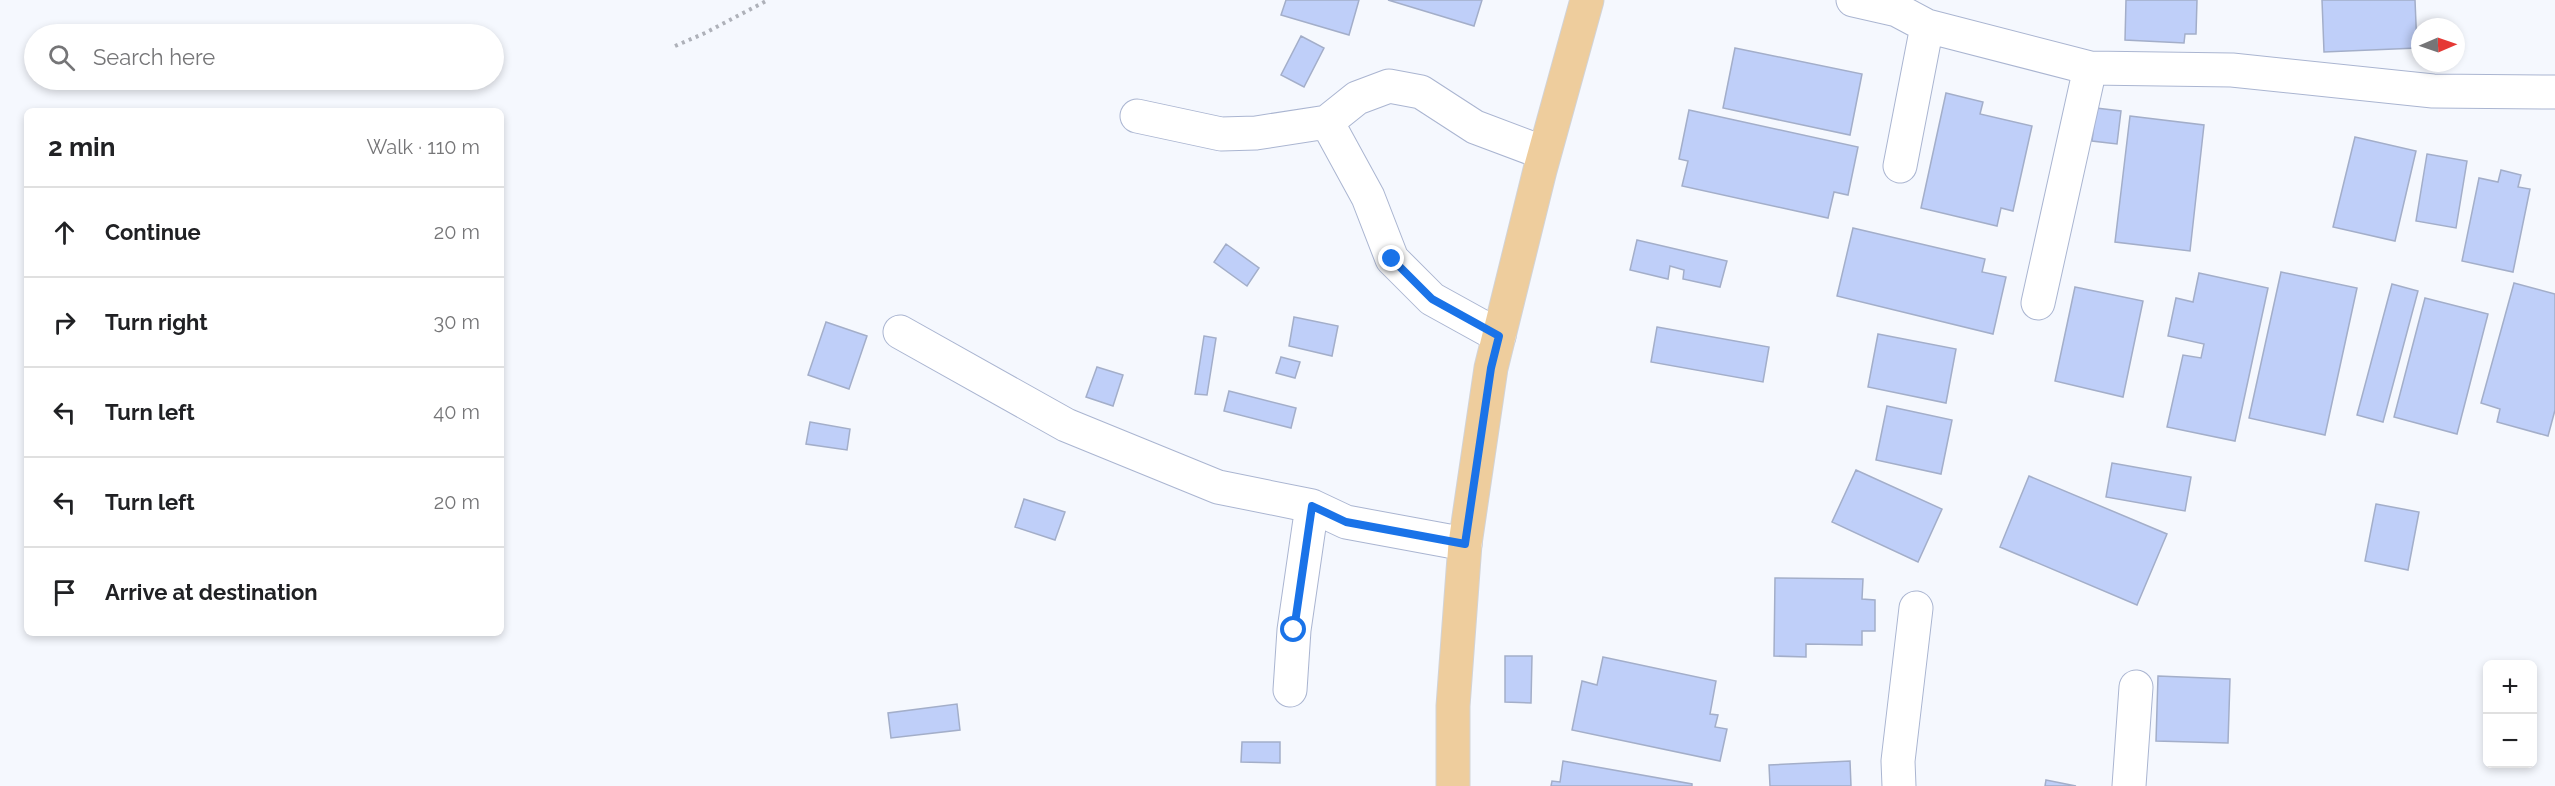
<!DOCTYPE html>
<html lang="en">
<head>
<meta charset="utf-8">
<style>
  body { margin:0; font-family:Raleway,sans-serif; background:#f6f6f6; color:#202124 }
  .controls { position:absolute; right:18px; bottom:18px; display:grid; overflow:hidden; border-radius:9px; box-shadow:0 3px 9px #0003 }
  .controls button { width:54px; height:54px; display:grid; place-items:center; padding:0; border:0; border-bottom:2px solid #e0e0e0; background:#fff; color:#202124; font:30px sans-serif }
  .compass { position:absolute; left:2411px; top:18px; width:54px; height:54px; border-radius:50%; background:#fff; box-shadow:0 3px 9px #0003; rotate:88deg }
  .stop { position:absolute; width:18px; height:18px; margin:-14px; border:4px solid #1a73e8; border-radius:50%; background:#fff }
  .stop.end { background:#1a73e8; border-color:#fff; box-shadow:0 2px 6px #0008 }
  .list { margin:0; padding:0; list-style:none }
  h2 { display:flex; justify-content:space-between; align-items:center; height:78px; margin:0; padding:0 24px; font-size:26px }
  h2 small { font-size:20px; font-weight:400; color:#757577 }
  .list li { display:grid; grid-template-columns:39px 1fr auto; gap:18px; align-items:center; box-sizing:border-box; height:90px; padding:0 24px; border-top:2px solid #e0e0e0 }
  .list b { display:block; font-size:22px; white-space:nowrap }
  .list em { font-size:20px; font-style:normal; color:#757577 }
  .icon { flex:none; width:33px; height:33px; fill:none; stroke:currentColor; stroke-width:2; stroke-linecap:round; stroke-linejoin:round }
  .map { position:relative; flex:none; width:2555px; height:786px; overflow:hidden }
  .search { position:absolute; background:#fff; box-shadow:0 3px 9px #0003; left:24px; top:24px; width:480px; height:66px; display:flex; align-items:center; gap:15px; box-sizing:border-box; padding:0 21px; border-radius:33px; color:#757577; font-size:22px }
  .panel { position:absolute; background:#fff; box-shadow:0 3px 9px #0003; left:24px; top:108px; width:480px; height:528px; border-radius:9px }
  .map>svg:first-child { display:block }
</style>
</head>
<body>
<div class="map">
<svg width="2555" height="786" viewBox="0 0 2555 786">
  <rect width="100%" height="100%" fill="#f5f8fe"/>
  <path fill="#bfcff9" stroke="#a3aec9" stroke-width="1.5" d="M1286 0H1359L1349 35 1281 15Z
    M1388 0H1482L1474 26Z
    M2126 0H2197L2196 34H2185L2184 43 2125 40Z
    M2322 0H2415L2417 48 2324 52Z
    M1301 36 1324 48 1304 87 1281 75Z
    M1735 48 1862 74 1850 135 1723 108Z
    M1946 93 1983 102 1980 114 2032 126 2013 211 2001 208 1997 226 1921 208Z
    M2096 108 2121 111 2117 144 2092 141Z
    M1689 110 1858 147 1848 195 1834 192 1828 218 1682 186 1688 161 1679 159Z
    M2130 116 2204 125 2190 251 2115 242Z
    M2355 137 2416 151 2395 241 2333 227Z
    M2427 154 2467 161 2456 228 2416 221Z
    M2501 170 2521 175 2518 187 2530 189 2513 272 2462 261 2479 178 2498 182Z
    M1853 228 1985 259 1982 272 2006 277 1993 334 1837 296Z
    M1637 240 1727 261 1720 287 1683 279 1684 270 1670 266 1668 279 1630 270Z
    M1226 244 1259 268 1247 286 1214 262Z
    M2281 272 2357 288 2325 435 2249 418Z
    M2199 273 2268 288 2235 441 2167 427 2183 355 2201 358 2204 344 2168 336 2176 298 2193 302Z
    M2514 283 2555 294V410L2548 436 2497 422 2500 409 2481 403Z
    M2392 284 2418 291 2383 422 2357 415Z
    M2075 287 2143 301 2123 397 2055 381Z
    M2425 298 2488 314 2457 434 2394 417Z
    M1294 317 1338 326 1332 356 1289 346Z
    M826 322 867 336 849 389 808 375Z
    M1657 327 1769 347 1763 382 1651 362Z
    M1878 334 1956 349 1946 403 1868 387Z
    M1204 336 1216 338 1207 395 1195 394Z
    M1281 357 1300 362 1295 378 1276 373Z
    M1097 367 1123 375 1113 406 1086 397Z
    M1229 391 1296 408 1291 428 1224 411Z
    M1887 406 1952 420 1941 474 1876 460Z
    M810 422 850 429 847 450 806 444Z
    M2112 463 2191 477 2185 511 2106 497Z
    M1856 470 1942 509 1918 562 1832 522Z
    M2029 476 2167 534 2137 605 2000 547Z
    M1024 499 1065 512 1055 540 1015 527Z
    M2376 504 2419 512 2408 570 2365 561Z
    M1775 578 1863 579 1862 599 1875 600V631H1862V645L1806 644V657L1774 656Z
    M1505 656H1532L1531 703 1505 702Z
    M1603 657 1716 681 1710 714 1718 715 1715 727 1727 729 1720 761 1572 730 1582 681 1597 685Z
    M2158 676 2230 679 2228 743 2156 741Z
    M957 704 960 730 891 738 888 713Z
    M1242 742H1280V763L1241 762Z
    M1563 761 1692 784V786H1551L1552 781 1560 782Z
    M1850 761 1851 786H1770L1769 765Z
    M2046 780 2076 786H2045Z"/>
  <g fill="none" stroke-linecap="round" stroke-linejoin="round">
    <g stroke="#aab5d1" stroke-width="35">
      <path id="minor" d="M1853 0 1897 10 1927 26 2090 68 2232 70 2433 91 2555 92
        M1137 116 1221 134 1256 133 1327 122 1357 98 1389 86 1421 92 1475 127 1544 153
        M1327 122 1368 197 1392 259 1432 299 1499 336
        M1900 166 1927 26
        M2038 303 2090 68
        M900 332 1066 425 1218 487 1312 506 1294 630 1290 690
        M1312 506 1346 522 1465 544
        M1899 786 1898 761 1916 608
        M2129 786 2136 687"/>
    </g>
    <g stroke="#d2d3d6" stroke-width="35">
      <path id="major" d="M1453 786V706L1465 544 1491 368 1540 170 1587 0"/>
    </g>
    <path stroke="#aeb1b9" stroke-width="4" stroke-dasharray="3 4.5" stroke-linecap="butt" d="M675 46 705 33 768 0"/>
    <use href="#minor" stroke="#fff" stroke-width="33"/>
    <use href="#major" stroke="#eecd9d" stroke-width="33"/>
  </g>
  <g fill="none" stroke-linecap="round" stroke-linejoin="round">
    <path stroke="#1a73e8" stroke-width="8" d="M1294 630 1312 506 1346 522 1465 544 1491 368 1499 336 1432 299 1392 259"/>
  </g>
</svg>
<div class="controls">
<button>+</button>
<button>−</button>
</div>
<svg class="compass" viewBox="-18 -18 36 36"><path d="M0-13l5 13h-10z" fill="#e53935"/><path d="M0 13l5-13h-10z" fill="#757577"/></svg>
<div class="stop" style="left:1294px;top:630px"></div>
<div class="stop end" style="left:1392px;top:259px"></div>
<div class="search"><svg class="icon" aria-label="search" viewBox="0 0 24 24"><circle cx="10" cy="10" r="6"/><path d="M15 15l6 6"/></svg>Search here</div>
<section class="panel">
<h2>2 min<small>Walk · 110 m</small></h2>
<ul class="list">
<li><svg class="icon" aria-label="ahead" viewBox="0 0 24 24"><path d="M12 20V5M6 11l6-6 6 6"/></svg><div><b>Continue</b></div><em>20 m</em></li>
<li><svg class="icon" aria-label="right" viewBox="0 0 24 24"><path d="M7 20v-9h11M14 6l5 5-5 5"/></svg><div><b>Turn right</b></div><em>30 m</em></li>
<li><svg class="icon" aria-label="left" viewBox="0 0 24 24"><path d="M17 20v-9H6M10 6l-5 5 5 5"/></svg><div><b>Turn left</b></div><em>40 m</em></li>
<li><svg class="icon" aria-label="left" viewBox="0 0 24 24"><path d="M17 20v-9H6M10 6l-5 5 5 5"/></svg><div><b>Turn left</b></div><em>20 m</em></li>
<li><svg class="icon" aria-label="arrive" viewBox="0 0 24 24"><path d="M6 21V4h12l-3 4 3 4H6"/></svg><div><b>Arrive at destination</b></div></li>
</ul>
</section>
</div>
</body>
</html>
